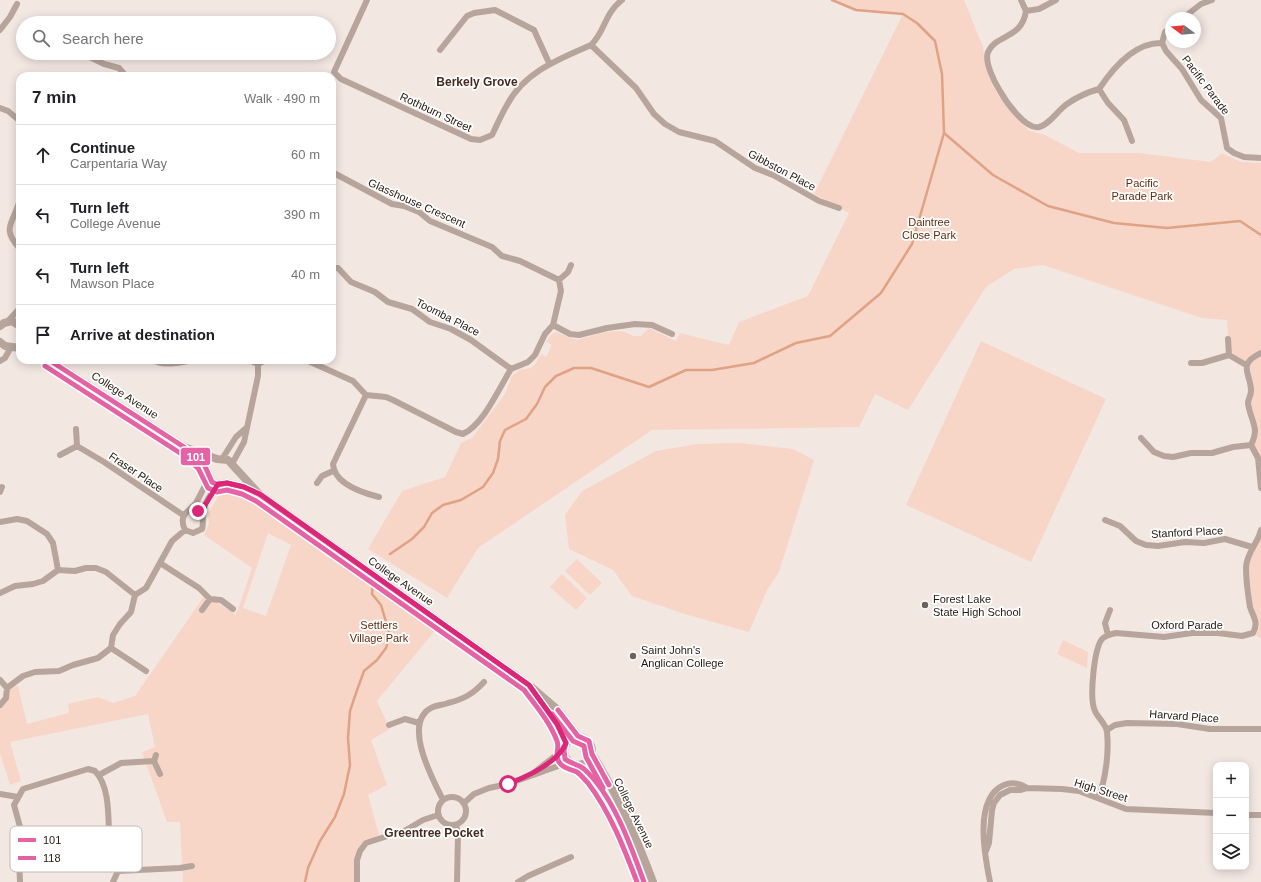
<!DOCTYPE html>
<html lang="en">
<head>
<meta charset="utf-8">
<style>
  body { margin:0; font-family:Arial,sans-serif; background:#f2f2f2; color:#202124 }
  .controls { position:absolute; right:12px; bottom:12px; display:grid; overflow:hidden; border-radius:8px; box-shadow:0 2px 10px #0003 }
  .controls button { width:36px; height:36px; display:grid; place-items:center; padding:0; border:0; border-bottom:1px solid #e0e0e0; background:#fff; color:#202124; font:20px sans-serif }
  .compass { position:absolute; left:1165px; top:12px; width:36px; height:36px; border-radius:50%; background:#fff; box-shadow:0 2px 10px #0003; rotate:286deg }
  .stop { position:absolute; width:12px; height:12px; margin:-9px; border:3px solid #db2777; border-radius:50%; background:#fff }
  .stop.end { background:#db2777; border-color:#fff; box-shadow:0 1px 4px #0008 }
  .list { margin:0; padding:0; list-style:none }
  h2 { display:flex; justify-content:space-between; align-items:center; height:52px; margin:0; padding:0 16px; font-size:17px }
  h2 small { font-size:13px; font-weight:400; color:#757577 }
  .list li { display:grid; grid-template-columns:26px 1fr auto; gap:12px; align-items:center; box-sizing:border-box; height:60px; padding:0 16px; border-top:1px solid #e0e0e0 }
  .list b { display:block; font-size:15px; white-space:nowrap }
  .list p { margin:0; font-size:13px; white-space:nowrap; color:#757577 }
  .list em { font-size:13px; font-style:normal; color:#757577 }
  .icon { flex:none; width:22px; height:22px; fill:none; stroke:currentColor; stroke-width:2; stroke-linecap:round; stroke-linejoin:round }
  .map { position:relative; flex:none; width:1261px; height:882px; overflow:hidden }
  .search { position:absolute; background:#fff; box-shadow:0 2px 10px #0003; left:16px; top:16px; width:320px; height:44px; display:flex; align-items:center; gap:10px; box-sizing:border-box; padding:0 14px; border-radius:22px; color:#757577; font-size:15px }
  .panel { position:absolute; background:#fff; box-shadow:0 2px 10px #0003; left:16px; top:72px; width:320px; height:292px; border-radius:12px }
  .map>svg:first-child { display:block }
</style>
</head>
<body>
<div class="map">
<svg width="1261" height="882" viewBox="0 0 1261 882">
  <rect width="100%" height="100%" fill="#f3e7e2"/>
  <path fill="#f7d6c7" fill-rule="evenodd" d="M832 0H964L983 47 985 65 990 79 998 95 1010 111 1030 131 1045 135 1079 153H1139L1211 162 1222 153 1241 162 1261 163V488L1258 458 1251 445 1255 432 1249 415 1251 391 1246 365 1229 355 1227 320 1202 318 1043 265 1014 269 986 287 908 410 875 394 859 427 652 430 478 548 447 598 368 549 402 491 445 477 461 443 472 438 505 394 512 376 520 370 531 368 536 363 541 354 546 357 552 345 546 342 551 335 556 332 577 340 605 332 622 331 634 336H641L649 328 676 341 680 333 729 345 739 322 808 296 849 213 814 194 903 14 856 10Z
    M981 341 1106 399 1031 562 906 505Z
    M740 443 793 449 814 460 779 572 767 590 749 632 688 615 632 596 613 570 569 549 565 515 582 491 656 451 698 444Z
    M233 489 244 492 442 622 377 701 390 729 371 740 387 785 368 795 380 839C353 847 359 857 357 882H183L180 822H167L142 752 155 747 148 714 10 742 21 781 10 785 0 753V705L7 688 18 686 27 724 69 713 68 704 98 697 113 703 135 696 205 595 235 614 238 610 252 568 204 535 209 523 208 514 220 493ZM268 533 291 545 266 616 243 608Z
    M1261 530V639L1253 633 1256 627 1250 607 1246 567Z
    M577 559 602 583 590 595 565 571Z
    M562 574 587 598 576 610 550 587Z
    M1063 640 1088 652 1087 668 1057 654Z"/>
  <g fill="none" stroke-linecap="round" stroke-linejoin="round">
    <path stroke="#e0a284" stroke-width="2.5" d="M832 0 856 10 903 14 917 23 935 41 942 74 944 133 993 175 1048 206 1114 223 1167 228 1240 221 1261 235
      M390 554 412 539 424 527 432 513 443 505 461 500 483 487 493 473 498 459 500 441 505 430 526 419 537 404 545 387 556 376 574 368H591L649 387 686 370H712L754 363 796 343 830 336 881 293 912 244 944 133
      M305 882 308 868 320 841 335 817 344 794 350 765 348 738 350 711 356 693 364 671 377 660 386 648 390 635 381 605 372 594 373 581"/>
    <path stroke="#b7a59c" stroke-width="6" d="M367 0 334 72 341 79 471 139 480 140 492 135C497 125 501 115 507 105 524 72 559 59 591 45 605 32 604 14 622 0
      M1021 0 1026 11C1022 39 996 34 988 52 984 62 995 83 1000 91 1006 102 1026 130 1039 127 1049 125 1058 110 1067 104 1077 97 1088 92 1099 89 1113 68 1135 42 1162 43
      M1026 11 1039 9 1056 0
      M1183 18 1201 4 1212 0
      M1171 27 1165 32 1162 43 1166 51 1182 69 1201 100 1221 118 1227 148 1234 153 1244 157 1261 158
      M0 30 10 17 17 4
      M591 45 636 88 654 114 665 124 679 132 715 141 755 168 773 175 819 201 839 208
      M440 50 467 16 474 13 495 10 534 30 549 63
      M76 53V55L90 57 104 64 119 68 126 76
      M1099 89 1108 103 1124 120 1132 141
      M0 108 8 111 20 121
      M20 199C14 224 0 227 20 249
      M332 268H338L351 282 375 292 388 302 412 309 430 322 451 329 471 340 511 369
      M559 280 568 272 571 265
      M7 322 20 308
      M553 325 570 334 579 335 607 328 635 324 652 325 672 334
      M1228 339 1229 355 1246 365
      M1261 353C1236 365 1251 373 1251 391 1251 396 1248 399 1248 403 1249 413 1254 421 1255 430 1255 435 1253 441 1251 445L1258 458 1261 488
      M153 360C166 367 180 362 194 360
      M249 360 258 364 266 360
      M306 360 353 381 366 395 386 397 393 400 456 432 463 434C484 424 499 388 511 369L528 362 535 355 545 334 553 325 561 291 559 280 520 261 502 256 492 247 430 221 419 212 404 206 392 204 332 172
      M0 361 5 358 11 347
      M1191 363H1202L1229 355
      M366 395 333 464C334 484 363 493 379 497
      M1141 438 1154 452 1164 456 1173 457 1191 453H1212L1233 447 1251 445
      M77 446 104 462 183 515
      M60 455 77 446 76 429
      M222 459 236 437 245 429
      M232 464 244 442 258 376V364
      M317 483 322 476 333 471
      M0 492 2 487
      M189 510 196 503 209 478
      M203 515 197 511 189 510C182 516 181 521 185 530L193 533 202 529C204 523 202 520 203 513 204 503 211 493 218 485
      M1105 520 1120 526 1136 541 1146 545 1158 546 1185 542 1204 543 1225 539 1252 547
      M0 522 17 519 27 521 47 534 53 543 58 570
      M160 563 199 588 210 599
      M0 593 15 586 33 584 43 581 58 570 75 571 86 568H96L106 572 135 595
      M202 610 210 599 221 600 233 609
      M1108 635 1105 623 1110 610
      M111 648 146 671
      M0 680 7 688 23 676 35 672 59 671 73 665 98 658 111 648 113 635 120 624 131 612 135 595 146 588 172 541 185 530
      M0 705 6 698 7 688
      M389 725 405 719 419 723
      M1107 730 1115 725 1127 723 1177 724 1210 729H1261
      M156 755 154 761 160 774
      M536 771 564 749
      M99 775 121 763 154 761
      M0 794 18 797
      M438 811a14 14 0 1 1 28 0a14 14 0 1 1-28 0Z
      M1098 798C1106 780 1109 751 1107 732 1106 724 1098 718 1095 711 1089 699 1094 649 1102 639 1106 635 1111 634 1116 633L1164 637 1192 633H1218L1242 636 1253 633C1259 622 1253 617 1250 607 1248 595 1246 579 1246 567 1247 552 1258 543 1261 530
      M443 800C432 778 401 721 433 707 438 705 443 705 448 703 464 699 473 694 484 682
      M464 803 474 794 489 788 508 784 561 765H573
      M1246 815H1261
      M456 825 458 833 457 882
      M986 851 989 843 992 810 994 803 1000 795 1010 790H1020L1027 788 1062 789 1079 791 1126 809 1216 813
      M118 871 180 868 192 866
      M20 882 19 859 22 834 14 805 23 789 88 769 95 771C114 791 106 832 111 857 111 862 115 867 118 871L113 882
      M357 882V860L360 851 366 843 406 830 423 820 438 815
      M518 882 528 876 571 857
      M990 882C985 857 973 798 1004 785 1011 782 1020 783 1027 788"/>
    <path stroke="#b7a59c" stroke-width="8" d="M0 326 4 323 12 321 20 326
      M0 342 5 346 20 348
      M49 360 184 447 204 464 212 482 218 485 227 483 244 487 254 492
      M184 447 217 459 228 460 260 495 529 685 558 710 578 736
      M539 698 557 724 566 743
      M564 751a14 14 0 1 1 28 0a14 14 0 1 1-28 0Z
      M592 754C617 793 637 839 653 882
      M580 765C609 789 631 847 644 882"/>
    <g stroke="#fff" stroke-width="8">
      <path id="bus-1" d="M49 360 184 447 204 464 212 482 218 485 227 483 244 487 260 495 529 685 557 724 566 743 564 750 565 759C571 764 578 764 584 769 613 795 631 846 644 882
        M558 710 578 736 589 741 592 754 609 785"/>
    </g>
    <g stroke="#fff" stroke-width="8">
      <path id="bus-2" d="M45 366 180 453 198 468 208 488 217 492 227 490 242 494 256 501 524 690C536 706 550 722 557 741 560 748 554 755 559 762 563 769 571 769 577 772 581 775 585 780 588 783 610 812 624 848 637 882
        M552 714 573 741 584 746 586 757 603 788"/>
    </g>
    <use href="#bus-1" stroke="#e463a4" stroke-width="5"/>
    <use href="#bus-2" stroke="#e463a4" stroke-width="5"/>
  </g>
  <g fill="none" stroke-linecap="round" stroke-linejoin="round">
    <path stroke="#db2777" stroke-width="5" d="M198 511 203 515 205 505 218 484 227 483 244 487 260 494 529 685 557 724 566 743C558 763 526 777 508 784"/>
  </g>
  <g fill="#6e615b" stroke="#fff" stroke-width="1.5">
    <circle cx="925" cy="605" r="4"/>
    <circle cx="633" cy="656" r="4"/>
  </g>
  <g text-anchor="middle" stroke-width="3.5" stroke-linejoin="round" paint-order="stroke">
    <g font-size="11" fill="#261913" stroke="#fff">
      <text transform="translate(1206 85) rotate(53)" y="4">Pacific Parade</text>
      <text transform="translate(436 112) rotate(25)" y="4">Rothburn Street</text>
      <text transform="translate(782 170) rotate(28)" y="4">Gibbston Place</text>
      <text transform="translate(417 203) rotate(24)" y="4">Glasshouse Crescent</text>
      <text transform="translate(448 317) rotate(27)" y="4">Toomba Place</text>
      <text transform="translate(125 395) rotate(33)" y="4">College Avenue</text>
      <text transform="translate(136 472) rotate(34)" y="4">Fraser Place</text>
      <text transform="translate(1187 532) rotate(-3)" y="4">Stanford Place</text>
      <text transform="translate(401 581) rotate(35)" y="4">College Avenue</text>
      <text x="1187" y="629">Oxford Parade</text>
      <text transform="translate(1184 716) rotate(4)" y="4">Harvard Place</text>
      <text transform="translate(1101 790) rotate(17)" y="4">High Street</text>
      <text transform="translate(634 813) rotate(64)" y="4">College Avenue</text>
    </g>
    <g font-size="11" fill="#622b0e" stroke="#fff">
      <text x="1142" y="187">Pacific<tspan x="1142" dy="13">Parade Park</tspan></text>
      <text x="929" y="226">Daintree<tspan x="929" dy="13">Close Park</tspan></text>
      <text x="379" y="629">Settlers<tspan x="379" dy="13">Village Park</tspan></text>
    </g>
    <g font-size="11" fill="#261913" stroke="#fff" text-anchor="start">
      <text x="933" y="603">Forest Lake<tspan x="933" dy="13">State High School</tspan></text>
      <text x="641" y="654">Saint John's<tspan x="641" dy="13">Anglican College</tspan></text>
    </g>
    <g font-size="12" font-weight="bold" fill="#472a1d" stroke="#fff">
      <text x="477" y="86">Berkely Grove</text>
      <text x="434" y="837">Greentree Pocket</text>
    </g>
  </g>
  <rect x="10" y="826" width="132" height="46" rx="6" fill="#fff" stroke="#bebab8" stroke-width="1"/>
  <rect x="18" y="838" width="18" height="4" fill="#e463a4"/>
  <rect x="18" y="856" width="18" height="4" fill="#e463a4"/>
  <g font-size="11" fill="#261913">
    <text x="43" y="844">101</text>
    <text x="43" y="862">118</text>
  </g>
  <rect stroke="#fff" stroke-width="1.5" x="180" y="447" width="31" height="19" rx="4" fill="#e463a4"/>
  <g font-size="11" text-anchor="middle" font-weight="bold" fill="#fff">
    <text x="196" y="461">101</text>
  </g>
</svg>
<div class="controls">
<button>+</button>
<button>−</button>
<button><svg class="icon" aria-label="layers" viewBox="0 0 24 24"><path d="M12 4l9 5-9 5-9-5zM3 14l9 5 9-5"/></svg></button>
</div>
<svg class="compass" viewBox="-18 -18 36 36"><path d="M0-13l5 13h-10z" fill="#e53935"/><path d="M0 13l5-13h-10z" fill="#757577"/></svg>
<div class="stop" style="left:508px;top:784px"></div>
<div class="stop end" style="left:198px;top:511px"></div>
<div class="search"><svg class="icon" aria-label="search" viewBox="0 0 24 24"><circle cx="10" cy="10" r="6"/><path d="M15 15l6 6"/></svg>Search here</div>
<section class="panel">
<h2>7 min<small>Walk · 490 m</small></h2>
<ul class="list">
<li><svg class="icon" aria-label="ahead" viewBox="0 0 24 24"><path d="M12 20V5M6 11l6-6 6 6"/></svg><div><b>Continue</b><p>Carpentaria Way</p></div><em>60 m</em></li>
<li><svg class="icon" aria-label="left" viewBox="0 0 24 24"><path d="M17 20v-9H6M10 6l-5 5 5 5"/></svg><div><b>Turn left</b><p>College Avenue</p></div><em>390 m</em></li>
<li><svg class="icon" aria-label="left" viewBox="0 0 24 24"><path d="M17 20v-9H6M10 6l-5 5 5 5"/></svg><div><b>Turn left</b><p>Mawson Place</p></div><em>40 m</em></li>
<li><svg class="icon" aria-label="arrive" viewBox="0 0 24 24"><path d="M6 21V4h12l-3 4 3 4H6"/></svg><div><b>Arrive at destination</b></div></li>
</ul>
</section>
</div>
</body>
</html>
